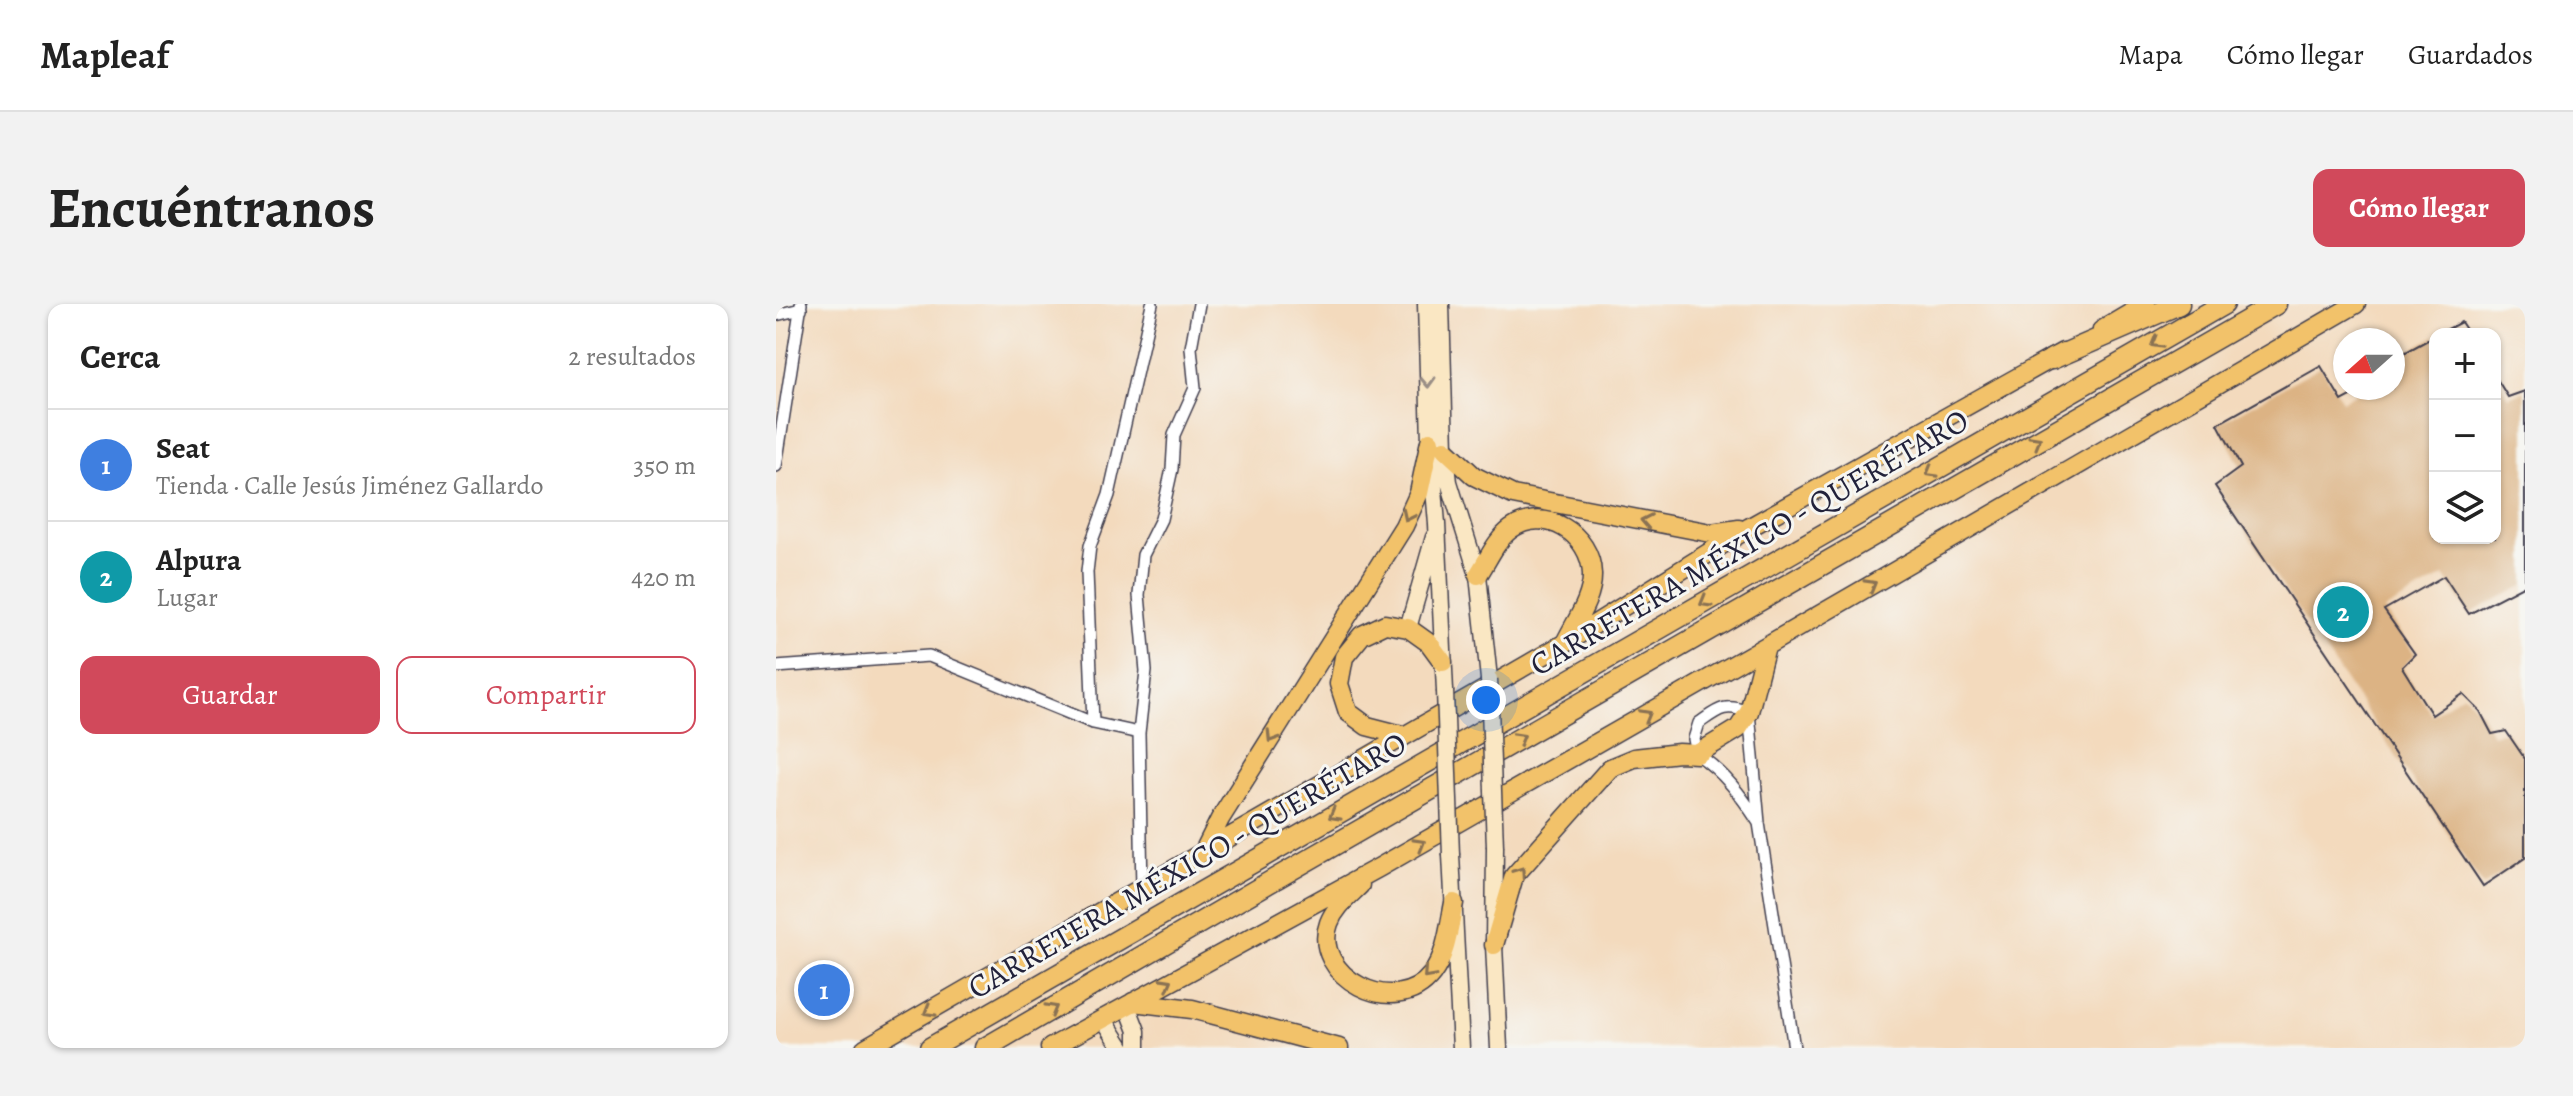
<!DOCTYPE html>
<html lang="es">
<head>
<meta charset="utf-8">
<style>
  body { margin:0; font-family:Alegreya,serif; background:#f2f2f2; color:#222 }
  .controls { position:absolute; right:24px; top:24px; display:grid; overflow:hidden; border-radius:16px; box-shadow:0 2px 6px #0004 }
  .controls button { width:72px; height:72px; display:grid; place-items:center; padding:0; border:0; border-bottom:2px solid #e0e0e0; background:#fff; color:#222; font:40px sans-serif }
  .compass { position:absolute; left:1557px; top:24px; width:72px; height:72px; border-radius:50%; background:#fff; box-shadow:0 2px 6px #0004; rotate:249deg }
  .you { position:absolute; left:710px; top:396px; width:28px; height:28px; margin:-20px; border:6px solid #fff; border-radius:50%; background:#1a73e8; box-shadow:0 0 0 12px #1a73e833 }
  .badge { display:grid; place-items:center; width:52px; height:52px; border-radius:50%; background:#d1495b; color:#fff; font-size:26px; font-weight:700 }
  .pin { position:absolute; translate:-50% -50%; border:4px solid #fff; box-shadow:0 2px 8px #0006 }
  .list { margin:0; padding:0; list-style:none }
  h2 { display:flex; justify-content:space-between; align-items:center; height:104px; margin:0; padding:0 32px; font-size:34px }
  h2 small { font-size:26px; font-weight:400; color:#767676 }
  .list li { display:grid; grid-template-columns:52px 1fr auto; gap:24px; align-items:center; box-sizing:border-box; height:112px; padding:0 32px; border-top:2px solid #e0e0e0 }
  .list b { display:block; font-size:30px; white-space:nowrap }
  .list p { margin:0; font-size:26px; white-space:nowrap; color:#767676 }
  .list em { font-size:26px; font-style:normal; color:#767676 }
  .actions { display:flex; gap:16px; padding:24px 32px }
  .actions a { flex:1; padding:18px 0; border:2px solid #d1495b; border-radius:16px; text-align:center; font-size:28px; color:#d1495b }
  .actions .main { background:#d1495b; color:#fff }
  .icon { flex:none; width:44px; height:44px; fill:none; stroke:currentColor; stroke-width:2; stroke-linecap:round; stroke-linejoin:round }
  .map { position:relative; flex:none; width:1749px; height:744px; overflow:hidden; border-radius:16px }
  header { display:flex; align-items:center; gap:48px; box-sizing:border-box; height:112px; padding:0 40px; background:#fff; border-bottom:2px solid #e0e0e0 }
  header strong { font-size:38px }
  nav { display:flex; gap:44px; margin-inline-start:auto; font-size:28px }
  .intro { display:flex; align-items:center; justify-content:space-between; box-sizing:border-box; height:192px; padding:0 48px }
  h1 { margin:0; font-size:56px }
  .button { padding:20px 36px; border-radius:16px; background:#d1495b; color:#fff; font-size:28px; font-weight:700 }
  main { display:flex; gap:48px; padding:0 48px }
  aside { flex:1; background:#fff; border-radius:16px; box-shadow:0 2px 6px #0004 }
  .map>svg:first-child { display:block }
</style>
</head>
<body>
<header>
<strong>Mapleaf</strong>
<nav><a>Mapa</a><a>Cómo llegar</a><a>Guardados</a></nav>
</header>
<div class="intro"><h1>Encuéntranos</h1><a class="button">Cómo llegar</a></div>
<main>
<aside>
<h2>Cerca<small>2 resultados</small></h2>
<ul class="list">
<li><span class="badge" style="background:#3f7fe0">1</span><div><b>Seat</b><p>Tienda · Calle Jesús Jiménez Gallardo</p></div><em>350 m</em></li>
<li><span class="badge" style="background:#0f9aa8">2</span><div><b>Alpura</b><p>Lugar</p></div><em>420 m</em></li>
</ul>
<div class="actions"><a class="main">Guardar</a><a>Compartir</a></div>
</aside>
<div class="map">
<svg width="1749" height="744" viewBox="0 0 1749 744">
  <rect width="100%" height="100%" fill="#f6f6f2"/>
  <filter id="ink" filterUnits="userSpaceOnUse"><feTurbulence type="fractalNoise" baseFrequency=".0125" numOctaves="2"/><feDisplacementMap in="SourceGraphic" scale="16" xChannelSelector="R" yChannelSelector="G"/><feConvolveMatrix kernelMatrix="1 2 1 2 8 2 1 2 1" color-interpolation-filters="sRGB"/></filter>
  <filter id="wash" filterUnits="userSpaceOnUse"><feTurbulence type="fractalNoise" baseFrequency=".006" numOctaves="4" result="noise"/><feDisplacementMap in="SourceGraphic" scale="32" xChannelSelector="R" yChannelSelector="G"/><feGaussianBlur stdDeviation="1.8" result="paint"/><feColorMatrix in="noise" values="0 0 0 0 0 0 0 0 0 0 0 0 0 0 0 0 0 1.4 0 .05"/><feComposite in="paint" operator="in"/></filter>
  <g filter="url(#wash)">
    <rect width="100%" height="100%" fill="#f3dabd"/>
    <g id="blocks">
      <path fill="#dcb384" d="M1685 18 1693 30H1662Z
        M1659 32V234H1719V72L1732 93 1749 87V281L1693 310 1668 272 1608 306 1639 350 1626 363 1656 411 1687 390 1704 407 1716 430 1730 427 1749 455V554L1707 582 1439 182 1465 163 1442 120 1545 62 1566 97 1581 89 1577 84H1617V55Z"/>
    </g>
  </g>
  <g filter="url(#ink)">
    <use href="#blocks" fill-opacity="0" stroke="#413e4e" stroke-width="2"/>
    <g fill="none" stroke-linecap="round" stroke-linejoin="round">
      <g stroke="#413e4e" stroke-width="14">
        <path id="street" d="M0 11 25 5
          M0 162 25 0
          M0 363 153 352 317 419 363 429
          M317 419 311 268 314 242 333 191 376 0
          M983 519C965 491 949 469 921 450L918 435 923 419C943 405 948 399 973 408L983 519 1018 744
          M366 585 363 429 370 367 363 291 367 251 385 215 396 165 398 131 419 84 415 44 423 0"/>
      </g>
      <g stroke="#413e4e" stroke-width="19">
        <path id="secondary" d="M650 0 654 137 661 220 669 387
          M665 0 669 145 673 178 702 271 713 375
          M632 324 658 233
          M719 543 718 641 723 744
          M675 551 685 744
          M351 701 361 727V744
          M327 714 346 744"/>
      </g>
      <g stroke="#413e4e" stroke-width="21">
        <path id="primary" d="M1326 26 1370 0
          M669 145 698 172 737 191 935 229 963 225
          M702 271C712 256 720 236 735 225 769 201 815 230 816 270 817 294 799 318 789 339
          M626 431 591 422 572 408 563 380 568 353 586 331 609 320 632 324 653 339 667 358
          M427 549 444 515 628 222 643 189 654 137
          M584 581C572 593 559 603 553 619 534 671 619 718 656 670 671 650 673 623 678 599
          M718 641 738 572 834 464 858 454 903 449 921 450 962 425 973 408 990 342
          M357 698 416 705 563 744
          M89 744 789 339 974 223 1287 48
          M274 744 604 563 990 342 1580 0"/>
      </g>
      <g stroke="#413e4e" stroke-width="23">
        <path id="highway" d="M1276 55 1403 0
          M154 744 1448 0
          M209 744 499 575 1500 0"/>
      </g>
      <use href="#street" stroke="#fff" stroke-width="11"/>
      <use href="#secondary" stroke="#fae7c3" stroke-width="16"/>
      <use href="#primary" stroke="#f2c26a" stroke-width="18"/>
      <use href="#highway" stroke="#f2c26a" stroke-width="20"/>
      <g stroke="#413e4e" stroke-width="19" stroke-linecap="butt">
        <path id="secondary-bridge" d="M713 375 719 543
          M669 387 675 551"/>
      </g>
      <use href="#secondary-bridge" stroke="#fae7c3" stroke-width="16"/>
    </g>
    <defs><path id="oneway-chevron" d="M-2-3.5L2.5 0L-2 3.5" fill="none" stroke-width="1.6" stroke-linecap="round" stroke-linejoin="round" transform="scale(2)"/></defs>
    <g stroke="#8a7252">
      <use href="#oneway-chevron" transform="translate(1380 39) rotate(150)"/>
      <use href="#oneway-chevron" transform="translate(1260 137) rotate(-30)"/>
      <use href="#oneway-chevron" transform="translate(1155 168) rotate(150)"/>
      <use href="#oneway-chevron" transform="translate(632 212) rotate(115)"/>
      <use href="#oneway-chevron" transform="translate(870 217) rotate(-169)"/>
      <use href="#oneway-chevron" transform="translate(1095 281) rotate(-30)"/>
      <use href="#oneway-chevron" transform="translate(929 298) rotate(150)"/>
      <use href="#oneway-chevron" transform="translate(870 411) rotate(-30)"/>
      <use href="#oneway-chevron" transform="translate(496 433) rotate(122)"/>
      <use href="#oneway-chevron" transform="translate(744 434) rotate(-30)"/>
      <use href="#oneway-chevron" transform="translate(558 511) rotate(150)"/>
      <use href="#oneway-chevron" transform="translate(644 540) rotate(-30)"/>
      <use href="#oneway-chevron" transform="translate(744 568) rotate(-55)"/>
      <use href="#oneway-chevron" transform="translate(652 670) rotate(132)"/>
      <use href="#oneway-chevron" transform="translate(391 679) rotate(-29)"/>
      <use href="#oneway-chevron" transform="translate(276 705) rotate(-30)"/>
      <use href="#oneway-chevron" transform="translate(153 707) rotate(150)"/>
    </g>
    <use stroke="#998e86" href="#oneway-chevron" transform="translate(652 78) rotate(88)"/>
  </g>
  <g text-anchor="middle" stroke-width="6" stroke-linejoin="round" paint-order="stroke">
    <g font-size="32" fill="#22223b" stroke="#f6f6f2">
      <text transform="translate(973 238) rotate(-30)" y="11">CARRETERA MÉXICO - QUERÉTARO</text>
      <text transform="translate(411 561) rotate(-30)" y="11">CARRETERA MÉXICO - QUERÉTARO</text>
    </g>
  </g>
</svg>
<div class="controls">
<button>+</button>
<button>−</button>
<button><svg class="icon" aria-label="layers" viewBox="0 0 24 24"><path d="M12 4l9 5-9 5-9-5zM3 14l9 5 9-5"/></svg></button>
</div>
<svg class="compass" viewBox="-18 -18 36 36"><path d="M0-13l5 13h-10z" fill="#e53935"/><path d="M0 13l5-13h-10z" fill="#767676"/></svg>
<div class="you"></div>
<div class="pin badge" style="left:48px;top:686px;background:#3f7fe0">1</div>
<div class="pin badge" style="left:1567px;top:308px;background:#0f9aa8">2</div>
</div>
</main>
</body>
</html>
